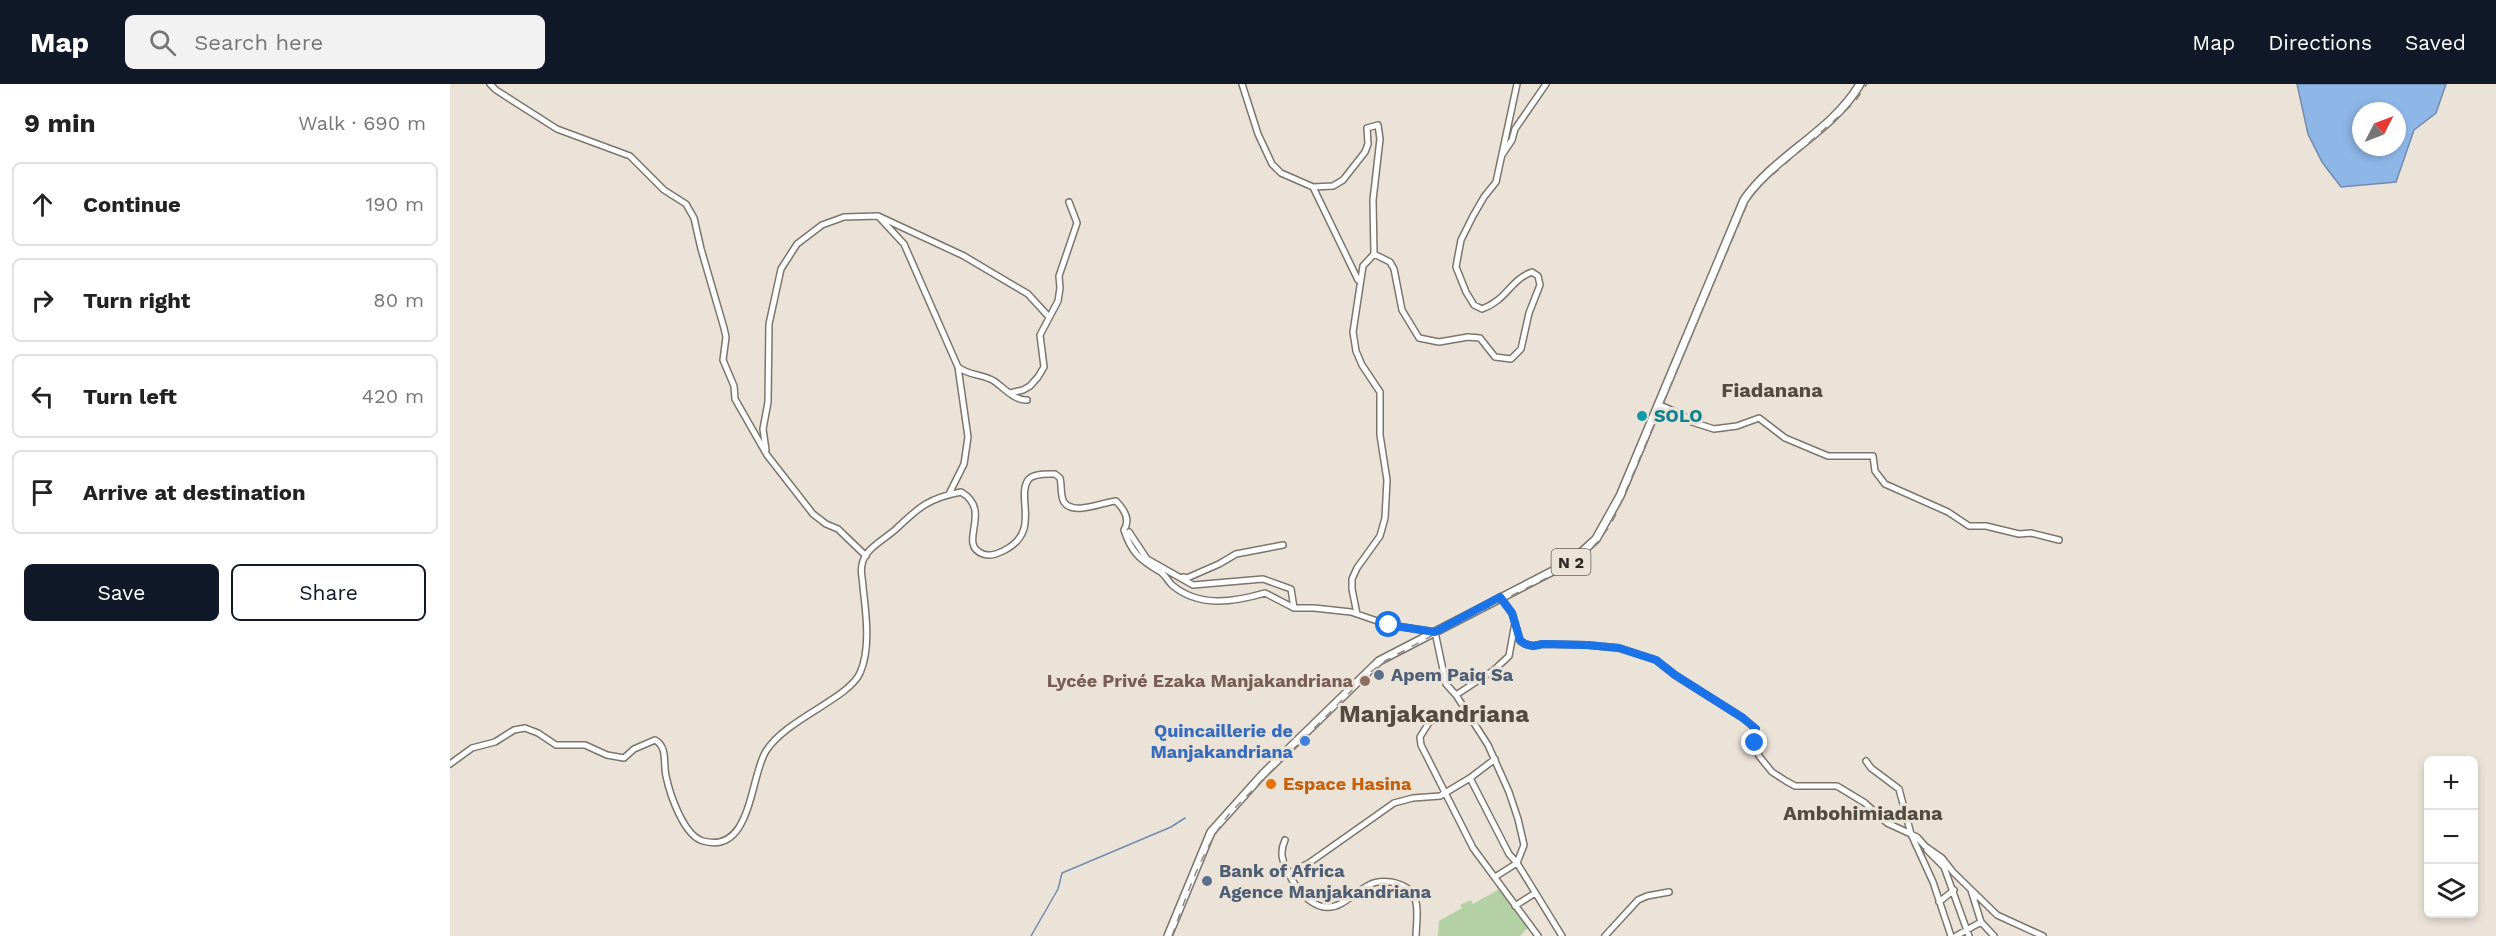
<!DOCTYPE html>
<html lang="en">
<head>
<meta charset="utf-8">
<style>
  body { margin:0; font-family:"Work Sans",sans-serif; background:#f2f2f2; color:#222 }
  .controls { position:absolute; right:18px; bottom:18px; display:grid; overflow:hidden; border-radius:9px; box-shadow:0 3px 9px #0003 }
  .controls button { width:54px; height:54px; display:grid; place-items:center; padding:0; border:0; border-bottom:2px solid #e0e0e0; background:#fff; color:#222; font:30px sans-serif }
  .compass { position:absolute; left:1902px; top:18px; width:54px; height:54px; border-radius:50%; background:#fff; box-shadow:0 3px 9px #0003; rotate:48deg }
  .stop { position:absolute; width:18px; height:18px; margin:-14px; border:4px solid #1a73e8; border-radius:50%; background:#fff }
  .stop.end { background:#1a73e8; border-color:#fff; box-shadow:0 2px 6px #0008 }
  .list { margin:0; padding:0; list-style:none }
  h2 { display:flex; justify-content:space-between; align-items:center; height:78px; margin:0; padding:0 24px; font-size:26px }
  h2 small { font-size:20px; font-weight:400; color:#767676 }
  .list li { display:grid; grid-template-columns:39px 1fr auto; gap:18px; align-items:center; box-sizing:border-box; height:84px; margin:0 12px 12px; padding:0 12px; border:2px solid #e0e0e0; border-radius:9px }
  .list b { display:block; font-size:22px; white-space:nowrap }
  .list em { font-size:20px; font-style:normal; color:#767676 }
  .actions { display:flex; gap:12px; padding:18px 24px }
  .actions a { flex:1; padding:14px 0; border:2px solid #111827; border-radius:9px; text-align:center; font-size:21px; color:#111827 }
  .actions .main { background:#111827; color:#fff }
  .icon { flex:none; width:33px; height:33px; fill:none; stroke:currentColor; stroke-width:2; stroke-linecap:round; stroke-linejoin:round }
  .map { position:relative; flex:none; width:2046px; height:852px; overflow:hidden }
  header { display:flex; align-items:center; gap:36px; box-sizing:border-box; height:84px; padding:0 30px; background:#111827; color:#fff }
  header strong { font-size:28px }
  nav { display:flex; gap:33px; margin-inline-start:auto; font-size:21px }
  .search { width:420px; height:54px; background:#f2f2f2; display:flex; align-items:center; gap:15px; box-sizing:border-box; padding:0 21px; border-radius:9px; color:#767676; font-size:22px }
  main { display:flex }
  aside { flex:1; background:#fff }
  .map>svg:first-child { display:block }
</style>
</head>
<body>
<header>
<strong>Map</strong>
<div class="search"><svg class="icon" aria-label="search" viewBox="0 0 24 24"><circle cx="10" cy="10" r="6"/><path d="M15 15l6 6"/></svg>Search here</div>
<nav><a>Map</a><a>Directions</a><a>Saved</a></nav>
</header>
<main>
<aside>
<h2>9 min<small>Walk · 690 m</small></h2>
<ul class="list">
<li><svg class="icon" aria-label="ahead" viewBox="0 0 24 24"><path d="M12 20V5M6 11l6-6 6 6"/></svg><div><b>Continue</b></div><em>190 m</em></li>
<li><svg class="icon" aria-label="right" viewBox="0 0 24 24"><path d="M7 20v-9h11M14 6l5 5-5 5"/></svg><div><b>Turn right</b></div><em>80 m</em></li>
<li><svg class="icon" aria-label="left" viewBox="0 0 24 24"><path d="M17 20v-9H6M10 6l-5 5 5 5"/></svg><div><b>Turn left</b></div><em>420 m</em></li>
<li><svg class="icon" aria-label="arrive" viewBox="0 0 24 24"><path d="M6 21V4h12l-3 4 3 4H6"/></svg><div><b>Arrive at destination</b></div></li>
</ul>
<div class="actions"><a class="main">Save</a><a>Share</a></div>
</aside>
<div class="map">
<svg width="2046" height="852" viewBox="0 0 2046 852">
  <rect width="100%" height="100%" fill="#ece3d8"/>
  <path fill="#b3d1a4" d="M1051 804 1079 843 1070 852H988L989 837 1012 824 1010 821 1021 816 1023 820Z"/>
  <path fill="#8eb6e7" stroke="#718bac" stroke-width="1.5" fill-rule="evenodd" d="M1847 0H1996L1986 29 1964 46 1946 98 1891 103 1872 78 1858 50ZM1911 27H1947V63H1911Z"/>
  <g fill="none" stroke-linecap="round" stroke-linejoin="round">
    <path stroke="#718bac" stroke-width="1.5" d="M581 852 608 805 612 789 721 743 735 734"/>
    <g stroke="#7d756b" stroke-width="8">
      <path id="minor" d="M40 0 46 6 107 45 180 72 214 106 236 120 244 134 251 165 274 244 276 253 273 276 284 302 285 315 317 371 363 430 376 440 388 445 416 472
        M792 0 808 50 822 80 831 89 863 103 883 102 893 96 915 68 918 60 917 44 928 41 930 55 923 116 924 170
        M1052 71 1062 56 1065 45 1096 0
        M863 103 908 196
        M429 133 454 160 508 283 518 353 514 380 499 410
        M508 283C519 292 533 290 544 297 554 304 565 317 577 316
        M560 309 573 306 580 302 588 293 594 283 590 251 608 217 610 204 609 192 627 139 619 118
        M1208 320 1234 332 1239 337 1264 345 1287 342 1309 334 1335 354 1378 372H1423L1425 387 1435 400 1498 428 1519 442H1536L1569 450 1581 449 1609 456
        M316 366 313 345 318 318 319 240 331 185 347 160 372 141 394 133 428 132 514 172 578 210 599 233
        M679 448 697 475 743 501 813 495 841 505 844 524
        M733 493 737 494 769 480 786 470 833 461
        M1050 513 1062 529 1065 539 1059 572 1044 586 1006 611 1038 661 1059 708 1068 735 1074 761 1067 779 1112 852
        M907 530 902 505V495L907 484 930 452 935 434 937 396 930 351V308L912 281 906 267 903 248 913 182 924 170 940 178 944 185 952 226 969 254 989 258 1018 253 1030 254 1045 273 1061 275 1071 265 1079 229 1090 201 1088 192 1082 188C1060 196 1057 216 1032 225L1024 221 1016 208 1006 183 1008 172 1011 156 1023 132 1034 113 1046 98 1067 0
        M1065 539 1070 557 1075 560 1083 562 1093 560 1137 561 1169 564 1206 576 1225 591 1293 634 1306 645 1305 659 1309 672 1322 688 1336 697 1345 702H1387L1415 719 1437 739 1461 750 1483 798 1501 852
        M1019 632 980 637 970 653 971 661 1023 764 1088 852
        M1416 677 1421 684 1449 705 1461 750 1467 753 1475 762 1492 774 1503 788 1547 831 1593 852
        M0 680 22 664 45 658 64 646 75 644 88 649 106 661H135L157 671 174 674 184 665 205 656C218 663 213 679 216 692 220 711 234 752 253 757 302 771 300 692 316 667 336 635 398 615 410 589 421 565 416 529 413 503 413 497 410 487 412 481 414 465 435 455 446 445 469 423 479 414 511 408 544 427 506 460 533 470 541 473 549 469 555 466 591 447 566 414 578 396 583 389 597 390 605 390L610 394C612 401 610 412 614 418 623 432 653 418 666 417 674 425 681 435 674 446 681 468 690 476 709 487 715 490 717 496 722 501 749 524 784 518 815 509L844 524H864L901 528 939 541 985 548 996 600 1006 611
        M835 756C828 771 834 780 841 794 851 812 870 832 892 819 901 814 909 806 919 801 926 797 933 797 941 798 973 804 967 826 966 852
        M1477 766 1494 783 1519 852
        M839 789 859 779 944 719 963 714 990 712 1020 694
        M1045 793 1067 779 1059 770 1020 694 1045 675
        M1521 806 1531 838 1544 852
        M1489 818 1504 806
        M1065 822 1085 809
        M1155 852 1188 816 1197 812 1219 808
        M1506 852 1531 838"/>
    </g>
    <g stroke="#7d756b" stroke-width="10">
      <path id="major" d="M718 852 761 748 813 690 929 577 1122 477 1146 455 1170 412 1294 116C1325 71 1382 48 1410 0"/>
    </g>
    <use href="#minor" stroke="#fff" stroke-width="5"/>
    <use href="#major" stroke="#fff" stroke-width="7"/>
    <path stroke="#8c867e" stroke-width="1.5" stroke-dasharray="8 8" stroke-linecap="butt" d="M722 852C737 810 752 765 780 729L918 590 935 577 985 550 1119 483C1141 468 1157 450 1168 426L1299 116 1309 103 1404 19 1417 0"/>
  </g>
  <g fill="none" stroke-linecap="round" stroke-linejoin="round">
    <path stroke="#1a73e8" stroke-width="8" d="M939 541 985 548 1050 513 1062 529 1070 556 1075 560 1083 562 1093 560 1137 561 1169 564 1206 576 1225 591 1293 634 1306 645 1305 659"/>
  </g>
  <circle fill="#0f9aa8" stroke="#ece3d8" stroke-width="2" cx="1192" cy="332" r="6"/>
  <g fill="#5c6f8a" stroke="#ece3d8" stroke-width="2">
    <circle cx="929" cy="591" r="6"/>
    <circle cx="757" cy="797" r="6"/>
  </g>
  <circle fill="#8d6e63" stroke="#ece3d8" stroke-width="2" cx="915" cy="597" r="6"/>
  <circle fill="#3f7fe0" stroke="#ece3d8" stroke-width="2" cx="855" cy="657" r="6"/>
  <circle fill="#e8710a" stroke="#ece3d8" stroke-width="2" cx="821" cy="700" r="6"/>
  <g text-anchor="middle" stroke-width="6" stroke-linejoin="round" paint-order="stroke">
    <rect fill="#ece3d8" stroke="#66605a" stroke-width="1.5" x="1101.5" y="465" width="39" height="26" rx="4.5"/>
    <g font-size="16" font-weight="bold" fill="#2c2824">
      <text x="1121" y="484">N 2</text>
    </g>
    <g font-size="18" font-weight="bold" fill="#0d838f" stroke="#ece3d8" text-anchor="start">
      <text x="1204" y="338">SOLO</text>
    </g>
    <g font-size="18" font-weight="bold" fill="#4e5e75" stroke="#ece3d8" text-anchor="start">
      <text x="941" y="597">Apem Paiq Sa</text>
      <text x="769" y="793">Bank of Africa<tspan x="769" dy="21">Agence Manjakandriana</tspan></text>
    </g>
    <g font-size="18" font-weight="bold" fill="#785e54" stroke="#ece3d8" text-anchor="end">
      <text x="903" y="603">Lycée Privé Ezaka Manjakandriana</text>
    </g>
    <g font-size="18" font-weight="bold" fill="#366cbe" stroke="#ece3d8" text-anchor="end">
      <text x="843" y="653">Quincaillerie de<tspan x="843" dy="21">Manjakandriana</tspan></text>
    </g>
    <g font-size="18" font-weight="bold" fill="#c56008" stroke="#ece3d8" text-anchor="start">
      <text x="833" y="706">Espace Hasina</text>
    </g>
    <g font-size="20" font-weight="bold" fill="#524b42" stroke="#ece3d8">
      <text x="1322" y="313">Fiadanana</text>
      <text x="1413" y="736">Ambohimiadana</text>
    </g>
    <g font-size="24" font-weight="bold" fill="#524b42" stroke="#ece3d8">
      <text x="984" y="638">Manjakandriana</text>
    </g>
  </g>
</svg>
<div class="controls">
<button>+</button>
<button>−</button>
<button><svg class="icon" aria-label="layers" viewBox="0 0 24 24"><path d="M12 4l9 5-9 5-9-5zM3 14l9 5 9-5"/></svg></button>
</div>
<svg class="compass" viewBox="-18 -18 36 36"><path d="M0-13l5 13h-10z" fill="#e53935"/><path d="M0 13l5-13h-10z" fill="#767676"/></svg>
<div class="stop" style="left:939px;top:541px"></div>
<div class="stop end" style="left:1305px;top:659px"></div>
</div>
</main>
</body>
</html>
